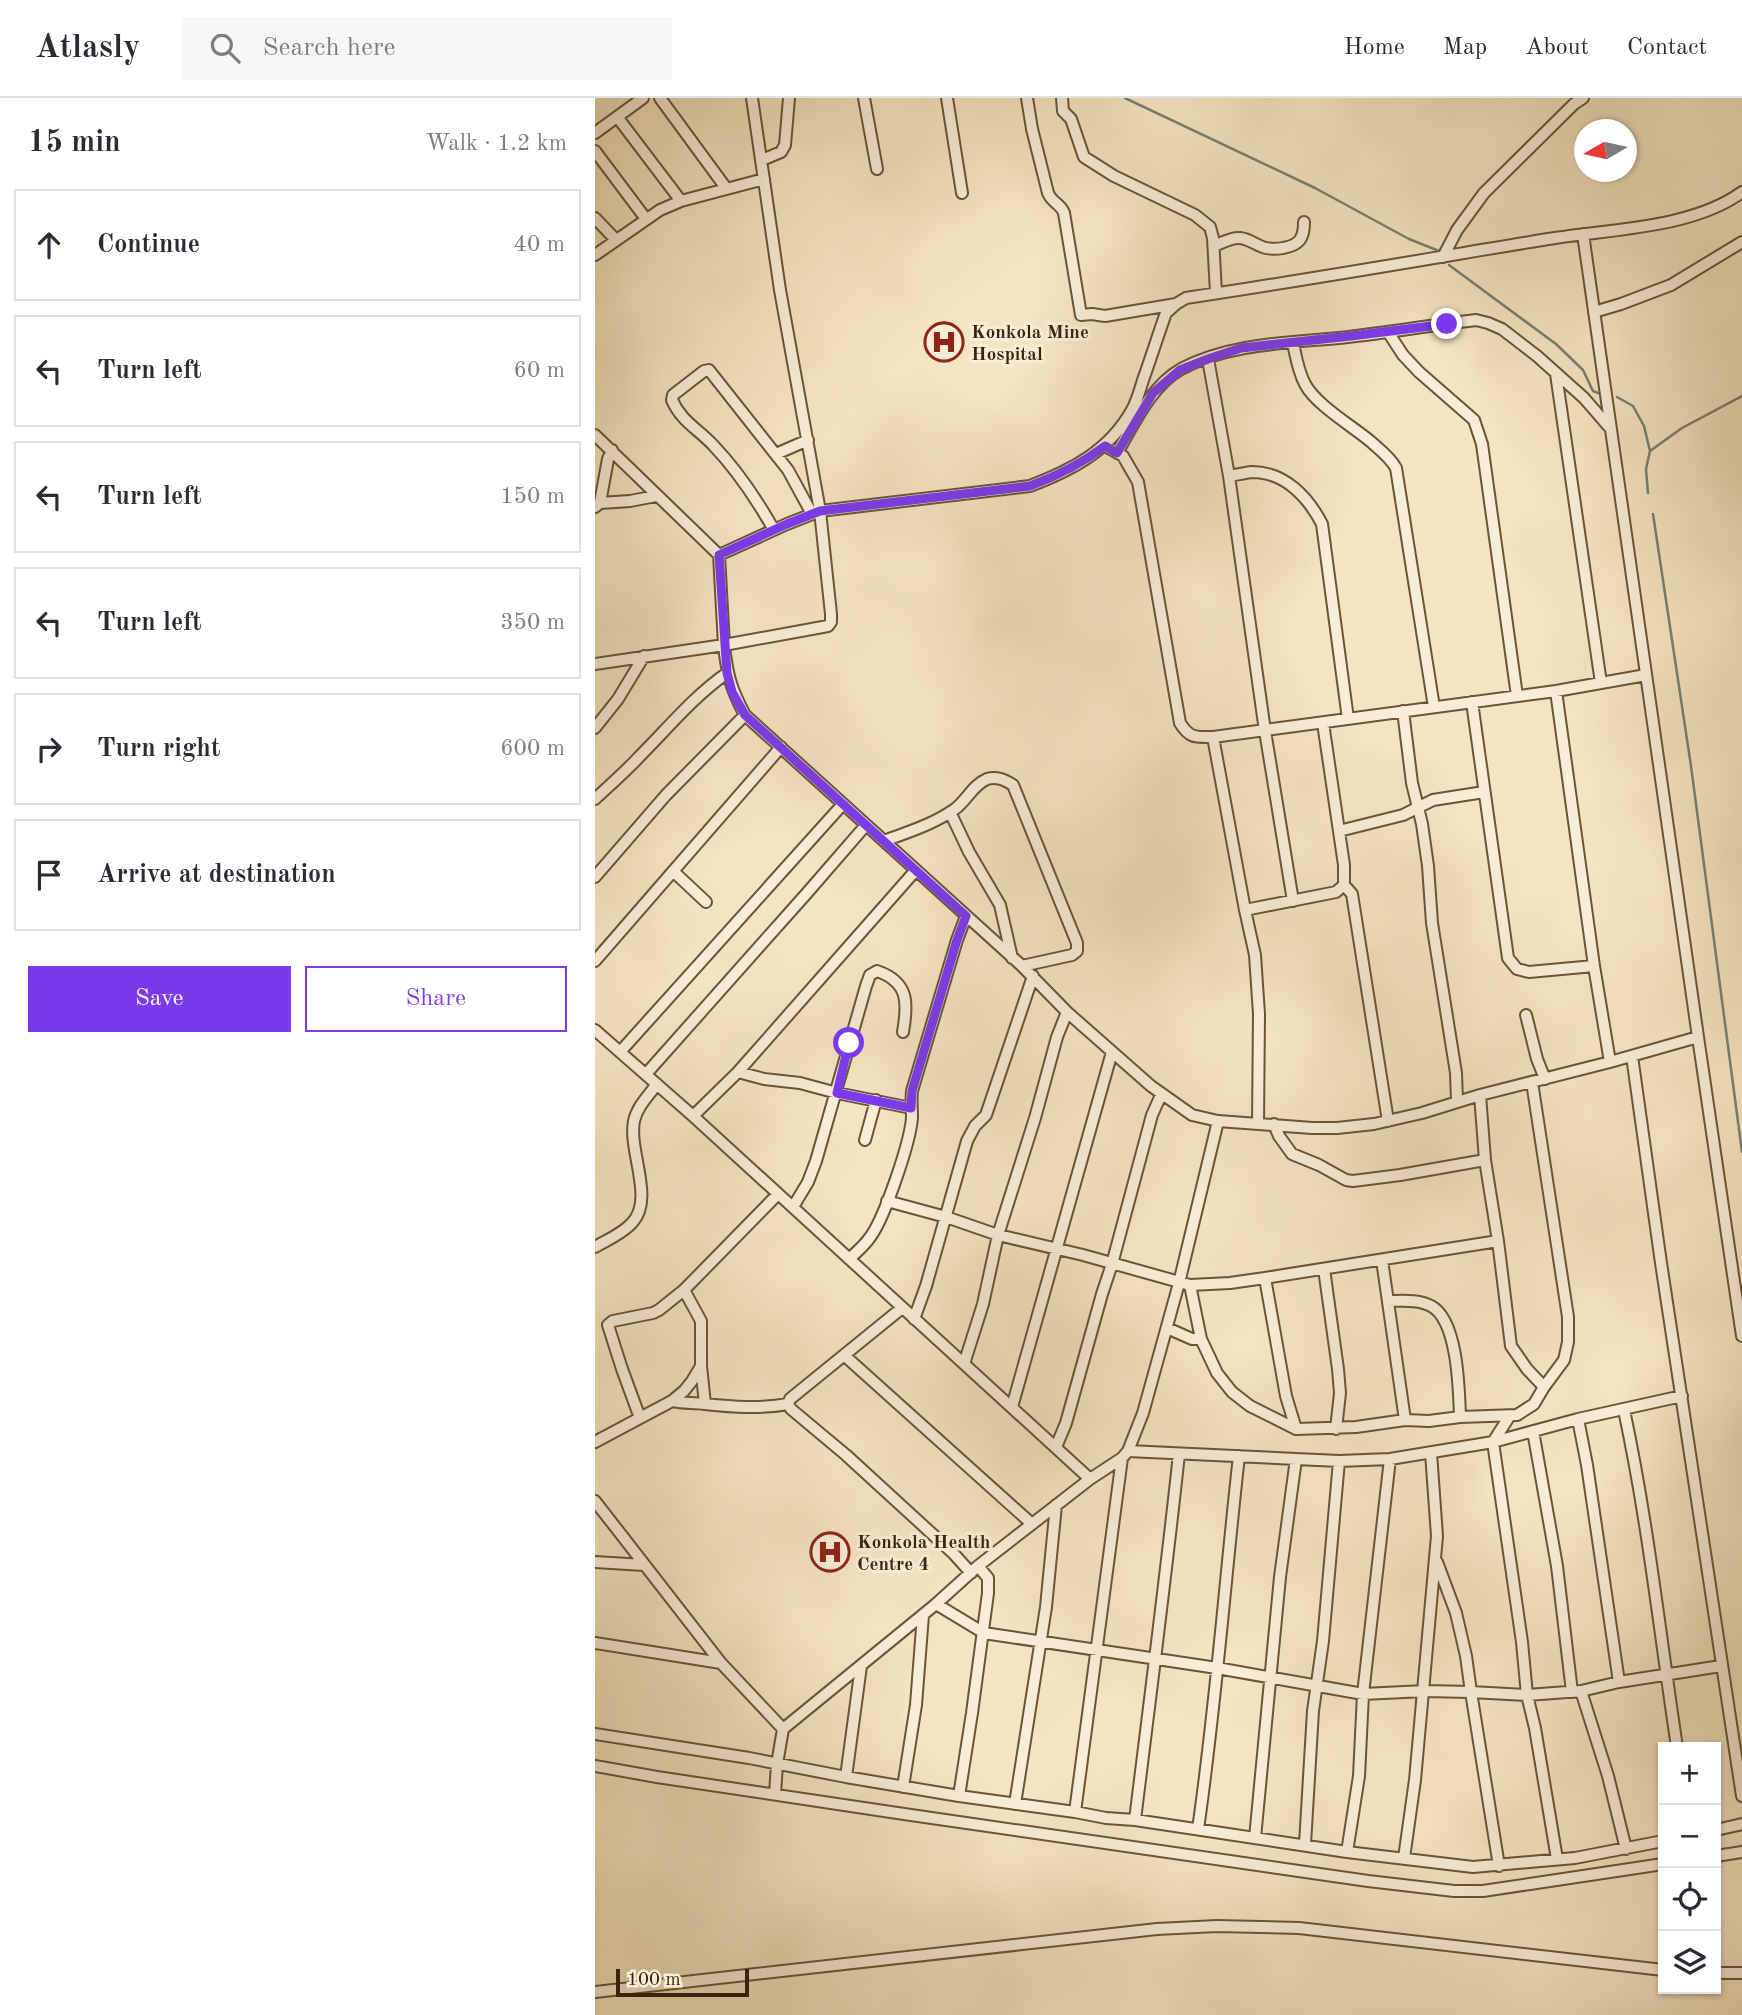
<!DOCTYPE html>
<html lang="en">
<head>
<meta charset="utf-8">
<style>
  body { margin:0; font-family:"Old Standard TT",serif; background:#f7f7f7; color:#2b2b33 }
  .controls { position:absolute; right:21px; bottom:21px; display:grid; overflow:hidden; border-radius:0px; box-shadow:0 2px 5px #0004 }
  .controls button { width:63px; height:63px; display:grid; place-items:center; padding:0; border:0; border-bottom:2px solid #e1e1e2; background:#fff; color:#2b2b33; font:35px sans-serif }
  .compass { position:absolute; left:979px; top:21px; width:63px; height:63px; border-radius:50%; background:#fff; box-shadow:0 2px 5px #0004; rotate:261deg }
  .scale { position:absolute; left:21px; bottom:18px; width:133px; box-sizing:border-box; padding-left:7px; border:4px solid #39250a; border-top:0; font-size:19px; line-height:24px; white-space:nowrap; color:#39250a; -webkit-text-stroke:5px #f8edd7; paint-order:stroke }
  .stop { position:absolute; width:21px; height:21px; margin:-16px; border:5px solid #7c3aed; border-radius:50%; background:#fff }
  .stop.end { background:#7c3aed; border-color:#fff; box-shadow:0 2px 7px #0008 }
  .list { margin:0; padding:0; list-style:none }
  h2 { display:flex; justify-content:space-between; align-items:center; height:91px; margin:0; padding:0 28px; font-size:30px }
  h2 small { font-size:23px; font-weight:400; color:#7c7c81 }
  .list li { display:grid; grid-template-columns:46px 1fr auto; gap:21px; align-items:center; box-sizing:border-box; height:112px; margin:0 14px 14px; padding:0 14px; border:2px solid #e1e1e2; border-radius:0px }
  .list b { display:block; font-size:26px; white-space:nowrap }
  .list em { font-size:23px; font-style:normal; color:#7c7c81 }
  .actions { display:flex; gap:14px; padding:21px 28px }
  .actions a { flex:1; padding:16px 0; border:2px solid #7c3aed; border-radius:0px; text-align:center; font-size:24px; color:#7c3aed }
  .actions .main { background:#7c3aed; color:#fff }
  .icon { flex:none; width:38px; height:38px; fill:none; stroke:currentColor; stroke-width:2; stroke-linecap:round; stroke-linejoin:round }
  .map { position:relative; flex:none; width:1147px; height:1917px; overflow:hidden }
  header { display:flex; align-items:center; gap:42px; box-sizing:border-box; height:98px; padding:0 35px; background:#fff; border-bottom:2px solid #e1e1e2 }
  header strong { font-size:33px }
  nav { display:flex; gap:38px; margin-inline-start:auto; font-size:24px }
  .search { width:490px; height:63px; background:#f7f7f7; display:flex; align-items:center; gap:18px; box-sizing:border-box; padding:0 24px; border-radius:0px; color:#7c7c81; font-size:26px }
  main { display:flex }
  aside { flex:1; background:#fff }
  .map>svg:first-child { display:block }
</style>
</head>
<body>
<header>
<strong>Atlasly</strong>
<div class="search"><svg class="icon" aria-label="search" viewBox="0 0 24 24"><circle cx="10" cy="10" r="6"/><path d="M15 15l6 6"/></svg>Search here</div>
<nav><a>Home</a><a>Map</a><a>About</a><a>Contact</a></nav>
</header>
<main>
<aside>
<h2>15 min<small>Walk · 1.2 km</small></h2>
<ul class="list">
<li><svg class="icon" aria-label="ahead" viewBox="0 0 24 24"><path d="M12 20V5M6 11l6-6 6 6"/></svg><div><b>Continue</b></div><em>40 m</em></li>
<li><svg class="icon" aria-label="left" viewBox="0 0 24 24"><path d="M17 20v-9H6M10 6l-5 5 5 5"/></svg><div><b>Turn left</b></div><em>60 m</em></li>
<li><svg class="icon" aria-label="left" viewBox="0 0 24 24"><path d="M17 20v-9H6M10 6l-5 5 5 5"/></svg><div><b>Turn left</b></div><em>150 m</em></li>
<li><svg class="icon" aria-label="left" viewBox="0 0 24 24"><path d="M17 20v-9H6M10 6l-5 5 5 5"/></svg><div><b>Turn left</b></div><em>350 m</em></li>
<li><svg class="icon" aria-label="right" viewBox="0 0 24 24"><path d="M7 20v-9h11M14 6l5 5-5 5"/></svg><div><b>Turn right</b></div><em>600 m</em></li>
<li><svg class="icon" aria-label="arrive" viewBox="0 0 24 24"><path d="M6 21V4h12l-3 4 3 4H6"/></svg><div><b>Arrive at destination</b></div></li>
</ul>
<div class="actions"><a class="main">Save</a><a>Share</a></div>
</aside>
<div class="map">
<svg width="1147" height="1917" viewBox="0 0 1147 1917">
  <rect width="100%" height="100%" fill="#f4e4c1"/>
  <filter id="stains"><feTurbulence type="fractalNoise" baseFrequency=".00286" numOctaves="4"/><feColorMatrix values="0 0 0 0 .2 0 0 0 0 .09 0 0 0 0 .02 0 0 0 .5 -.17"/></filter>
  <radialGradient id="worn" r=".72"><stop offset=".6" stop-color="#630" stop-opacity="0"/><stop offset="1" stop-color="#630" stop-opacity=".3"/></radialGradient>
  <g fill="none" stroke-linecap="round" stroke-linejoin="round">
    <path stroke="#768073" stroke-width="2.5" d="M530 0 720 90 814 141 844 153
      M854 167 961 246 988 272 998 293 1003 295
      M1022 299 1038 308 1049 328 1055 353
      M1053 395 1051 371 1055 353 1087 330 1147 298
      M1058 416 1096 668 1147 1054"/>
    <g stroke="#685538" stroke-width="14">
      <path id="minor" d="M65 0 131 90
        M269 0 282 71
        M352 0 367 95
        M432 0 437 31 453 95C457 105 466 106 469 115L486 217 497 216 510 218 581 206
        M467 0 468 13 476 21 489 59 519 78 600 117 615 129 618 140 621 195
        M23 20 86 103
        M0 35 48 0
        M0 53 51 121
        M167 62 186 54 190 47 194 0
        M0 120 21 142
        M619 148C627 145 636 139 645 140 655 141 662 148 671 150 676 151 683 151 688 150 705 147 709 140 709 124
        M0 157 65 112 86 103 169 81
        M848 159 862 132 889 95 979 6 988 0
        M999 214 1026 206 1076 187 1147 144
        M793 234 808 257 824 274 879 322 887 346 922 598
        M698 245C701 259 703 273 710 286 720 306 757 328 775 343 784 351 795 359 801 370L839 609
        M613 261 634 378 670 633 698 803
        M961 276 1006 585
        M0 337 124 457 192 426 225 413 435 388C477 372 514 353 537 312 542 303 545 292 548 282 556 260 563 237 571 215L581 206 591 200C712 182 832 161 953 141 1013 131 1097 131 1147 94
        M510 348 528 358 543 384 585 625C595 641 601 639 618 639L961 593 1051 577
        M522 355C539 326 556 288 586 271 637 244 698 245 753 239 796 234 838 227 881 222L893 225 907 231 942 258 989 300 1015 330
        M181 356 213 342
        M634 378C641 377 649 375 657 374 690 374 713 399 727 426L753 621
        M5 405 13 361 17 352
        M0 409 5 405 35 403 61 398
        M179 432C162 402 141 371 118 347 103 331 86 323 77 302L78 297 109 273 114 272 193 372 217 416
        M124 457 129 547 233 528 236 524V516L225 413 185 192 157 0
        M0 566 129 547C132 577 136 591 150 617L427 868 472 914 556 988 597 1017 623 1023 717 1030H742L779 1026 827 1015 885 997 1015 964 1103 939 988 136
        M961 593 999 868 1015 964
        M877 604 913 860 922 871 934 874 999 868
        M808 613 817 685 827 726 833 768 837 825 861 975 862 1003
        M0 630 23 601 49 558
        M618 639 650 812 660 857 664 916 663 1026
        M0 701C15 687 30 674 44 659 73 630 98 599 132 575
        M355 714 374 754 405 807 417 860
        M744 733 808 717 838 702 889 694
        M289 743C313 734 339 726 360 711 372 702 378 687 392 681 402 678 410 682 418 687L482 845V853L477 857 427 868
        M78 773 111 804
        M0 779 71 697 150 617
        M749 787 757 796 793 1023
        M650 812 741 794 749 787V767L728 625
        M0 863 186 649
        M931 917 942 961 950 981
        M0 932 98 1018 495 1381
        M1103 939 1147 1238
        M25 954 248 706
        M1037 958 1066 1165 1147 1698
        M143 974 169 981 205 985 242 995 316 1010
        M51 976 212 795 271 727
        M885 997 890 1062 903 1143 916 1248 932 1271 949 1289
        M98 1018 143 974 321 772
        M679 1026 684 1038 697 1056 724 1067 751 1082 758 1083 805 1077 890 1062
        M270 1042 281 1002
        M292 1103 351 1119 403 1137 488 1157 595 1187 635 1185 670 1180 903 1143
        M198 1109 213 1084 221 1063 271 888 275 877 282 873C314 884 313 905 308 934
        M0 1149C12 1142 27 1136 37 1125 60 1101 33 1053 39 1023 42 1009 53 998 62 986
        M254 1161C262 1154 270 1147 276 1138 290 1118 315 1045 317 1020 317 1011 316 1003 317 993L362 842 371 818
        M787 1162 810 1322
        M729 1171 743 1271 745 1295 741 1331
        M670 1180 691 1298 701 1331
        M595 1187 606 1241 622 1275 637 1294 655 1308 701 1331 761 1329 810 1322 834 1323 865 1319 922 1317 939 1306 949 1289 969 1262 973 1244V1219L937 984
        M793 1203C806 1203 824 1201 836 1208 863 1222 864 1292 865 1319
        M307 1210 195 1301 193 1306 196 1311 251 1357 358 1455 376 1475
        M319 1221 331 1188 372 1043 380 1028 391 1017 438 878
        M572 1230 597 1241H606
        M250 1258 437 1426
        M369 1266 388 1206 403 1137 440 1020 462 939 472 914
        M106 1268 110 1306
        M77 1303C89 1306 99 1304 110 1306 138 1309 165 1311 193 1306
        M417 1309 517 954
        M1029 1312C1053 1424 1065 1537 1082 1649
        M914 1319 898 1344 927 1544 932 1597 940 1630 962 1761
        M45 1320 77 1303 89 1293 97 1283 106 1268V1223L89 1192
        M983 1321 992 1367 1024 1584
        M938 1333 962 1468 977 1594
        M0 1344 45 1320 27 1271 13 1227 18 1223 58 1215 64 1212 89 1192 183 1096
        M461 1349 471 1325 507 1196 517 1166 557 1017 566 997
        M533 1353 744 1363 795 1361 898 1344 983 1321 1087 1298
        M0 1403 126 1565 188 1631
        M0 1464 49 1467
        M842 1464 861 1515 871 1558 876 1594 932 1597 986 1593 1024 1584 1126 1568
        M341 1506 389 1535 622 1570 768 1596 830 1593 876 1594 904 1768
        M0 1545 126 1565
        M986 1593 1013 1678 1031 1751
        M0 1636 154 1660 251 1679 364 1698 480 1714 511 1720 540 1722 752 1754 878 1769 980 1760 1068 1743
        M0 1668 62 1679 309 1716 773 1783 859 1793H888L1068 1766
        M251 1679 266 1568
        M308 1689 321 1607 328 1517
        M180 1696 182 1666 188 1631 341 1506 383 1468 495 1381 527 1360 533 1353 548 1315 584 1185 623 1023
        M364 1698 377 1615 393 1495V1480L383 1468
        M420 1706 451 1509 461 1407
        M480 1714 527 1360
        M540 1722C555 1600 571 1478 584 1356
        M603 1731C621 1607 630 1482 644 1358
        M1121 1732 1147 1726
        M660 1740 685 1479 701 1361
        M710 1746 718 1613 728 1543 744 1363
        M752 1754 764 1678 768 1596 795 1361
        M1121 1758 1147 1754
        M809 1760 820 1682 842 1438 836 1355
        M1121 1875H1147
        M0 1894 562 1831 622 1828 704 1830 1068 1872"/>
    </g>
    <use href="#minor" stroke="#f8edd7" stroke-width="10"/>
  </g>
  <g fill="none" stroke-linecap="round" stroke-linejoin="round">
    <path stroke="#7c3aed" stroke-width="9" d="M254 945 242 995 316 1010 317 993 362 842 371 818 150 617 137 594 132 575 124 457 192 426 225 413 435 388C462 378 486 366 510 348L522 355 558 295 585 272 613 261 646 250 756 238 852 226"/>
  </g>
  <defs>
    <g id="hospital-ring" transform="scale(2.0125)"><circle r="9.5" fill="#f8edd7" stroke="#8f2418" stroke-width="1.5"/><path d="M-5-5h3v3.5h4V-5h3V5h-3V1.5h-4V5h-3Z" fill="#8f2418"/></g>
  </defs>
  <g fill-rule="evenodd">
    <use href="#hospital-ring" x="349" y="244"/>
    <use href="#hospital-ring" x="235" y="1454"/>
  </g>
  <g text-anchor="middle" stroke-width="6" stroke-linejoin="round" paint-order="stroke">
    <g font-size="19" font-weight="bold" fill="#39250a" stroke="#f8edd7" text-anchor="start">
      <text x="376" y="240">Konkola Mine<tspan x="376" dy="22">Hospital</tspan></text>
      <text x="262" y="1450">Konkola Health<tspan x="262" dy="22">Centre 4</tspan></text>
    </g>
  </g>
  <rect width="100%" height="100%" filter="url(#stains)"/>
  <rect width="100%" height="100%" fill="url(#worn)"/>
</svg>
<div class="controls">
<button>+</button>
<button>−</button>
<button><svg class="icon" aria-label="locate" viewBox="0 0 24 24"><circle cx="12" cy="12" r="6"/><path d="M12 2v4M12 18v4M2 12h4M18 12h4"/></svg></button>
<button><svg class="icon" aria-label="layers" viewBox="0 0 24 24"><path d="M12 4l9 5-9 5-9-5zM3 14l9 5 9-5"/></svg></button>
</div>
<svg class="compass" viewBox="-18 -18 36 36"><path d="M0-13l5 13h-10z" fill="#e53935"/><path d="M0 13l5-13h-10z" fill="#7c7c81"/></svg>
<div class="scale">100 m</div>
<div class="stop" style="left:254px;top:945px"></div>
<div class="stop end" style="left:852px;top:226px"></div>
</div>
</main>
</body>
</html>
